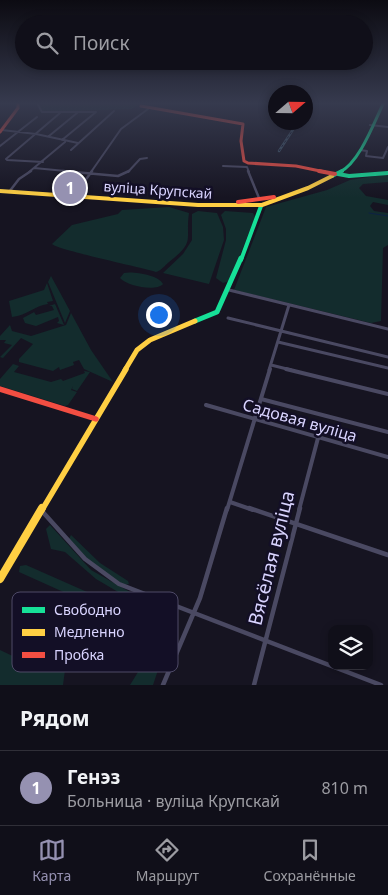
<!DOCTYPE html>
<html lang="ru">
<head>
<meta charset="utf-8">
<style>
  body { margin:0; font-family:"Noto Sans",sans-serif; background:#1e1d26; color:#f1f3f6 }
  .controls { position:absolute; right:15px; bottom:15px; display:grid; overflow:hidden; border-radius:10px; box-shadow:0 2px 8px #0003 }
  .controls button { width:45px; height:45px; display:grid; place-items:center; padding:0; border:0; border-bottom:1px solid #302f38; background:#100f19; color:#f1f3f6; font:25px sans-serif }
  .compass { position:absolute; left:268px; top:85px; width:45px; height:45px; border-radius:50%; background:#100f19; box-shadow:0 2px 8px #0003; rotate:70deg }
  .you { position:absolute; left:158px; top:314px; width:18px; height:18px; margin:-12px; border:4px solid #fff; border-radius:50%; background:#1a73e8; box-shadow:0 0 0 8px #1a73e833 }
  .badge { display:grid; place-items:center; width:32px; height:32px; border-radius:50%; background:#9591b1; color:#fff; font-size:16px; font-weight:700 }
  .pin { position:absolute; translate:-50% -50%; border:2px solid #fff; box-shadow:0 1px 5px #0006 }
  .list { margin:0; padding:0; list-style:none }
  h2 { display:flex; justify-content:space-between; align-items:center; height:65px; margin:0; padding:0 20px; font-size:21px }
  h2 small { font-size:16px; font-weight:400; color:#9c9ca2 }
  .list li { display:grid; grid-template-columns:32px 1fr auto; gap:15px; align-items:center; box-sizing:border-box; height:75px; padding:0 20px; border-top:1px solid #302f38 }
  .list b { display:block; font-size:19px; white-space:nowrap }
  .list p { margin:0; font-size:16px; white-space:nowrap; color:#9c9ca2 }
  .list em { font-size:16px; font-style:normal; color:#9c9ca2 }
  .icon { flex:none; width:28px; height:28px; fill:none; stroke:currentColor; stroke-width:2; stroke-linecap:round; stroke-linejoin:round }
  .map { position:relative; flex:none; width:388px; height:685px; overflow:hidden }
  .search { position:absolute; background:#100f19; box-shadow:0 2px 8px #0003; left:15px; right:15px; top:15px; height:55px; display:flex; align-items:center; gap:12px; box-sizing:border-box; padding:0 18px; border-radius:28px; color:#9c9ca2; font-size:19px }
  .sheet { height:140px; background:#100f19 }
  nav { display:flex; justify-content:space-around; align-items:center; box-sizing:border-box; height:70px; border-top:1px solid #302f38; background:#100f19; font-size:14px; color:#9c9ca2 }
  nav a { display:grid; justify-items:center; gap:2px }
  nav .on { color:#9591b1 }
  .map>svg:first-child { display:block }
</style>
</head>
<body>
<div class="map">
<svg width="388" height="685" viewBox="0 0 388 685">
  <rect width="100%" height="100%" fill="#161421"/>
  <path fill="#132c2d" d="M43 102H142L132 109 40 112 38 103Z
    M388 174V182L363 184 359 188 366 196 388 200V205L373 202 370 206 374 211 388 213V245L383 248 381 321 371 323 234 290 266 207 327 190 350 180Z
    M169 207 189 213C185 241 196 241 169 262 164 266 162 270 156 272 140 267 58 250 52 244L72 225 118 214 122 210Z
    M198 211 217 213 223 227 224 240 209 284 163 273 183 254 192 240V214Z
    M225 211 253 213 255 217 230 281 223 283 216 278 226 240V229L221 215Z
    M124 273C133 271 159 275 163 284 156 292 127 286 120 278Z
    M51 276 70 311 65 323 48 282Z
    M47 283 53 301 47 302 48 304C34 306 28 315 12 317L9 301 44 290Z
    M55 304 64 325 57 323 59 321 58 317 36 326 25 323 23 318 38 310 34 312 36 315 54 310 52 306H49Z
    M71 313 91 350 113 382 84 369 79 360 73 362 74 365 60 370 59 367 53 371 19 362V359L33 344 21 338 3 358 0 357 12 345 4 343 6 340H0V336L10 325 12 331 31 336 66 325Z
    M13 364 19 366 14 372 51 382 61 379 63 381 85 373 84 371 90 372 77 391 72 389 73 386 71 390 77 392 68 405 65 406 0 386V379Z
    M50 525 91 570 130 592V596H125L96 579 65 552 51 549 46 529Z
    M71 535 100 563 128 581 129 584 124 585 93 565 69 539Z
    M26 565 103 599 106 604 104 608H99L19 572 20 566Z
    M152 642 159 646 163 655 153 685H130L143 664 144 646Z
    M0 650 40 669 61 664 65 670 63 685H0Z"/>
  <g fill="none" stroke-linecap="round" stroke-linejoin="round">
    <path stroke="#0d2144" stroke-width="1" d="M369 213 388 216"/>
    <path stroke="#4a4962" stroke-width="2" d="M37 103 42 112H96L62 140
      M370 125 388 127
      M2 130 36 134 78 143
      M49 136 77 113
      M0 146 37 117
      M71 150 114 111
      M360 150 367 151 366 156 383 158 388 147
      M6 159 60 113
      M7 160 43 162
      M223 166 247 167 249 172
      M34 168 76 172
      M29 172 65 142
      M91 172 121 129 148 109
      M128 172 140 159 147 158"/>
    <path stroke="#4a4962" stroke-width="2.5" d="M63 171 118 176 129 171
      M248 171 259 198
      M9 192 19 179 31 171
      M74 196 92 171"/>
    <path stroke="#4a4962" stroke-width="3" d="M229 290 388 329
      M228 318 388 357
      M278 342 388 368
      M271 365 291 370
      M269 370 289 305"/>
    <path stroke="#4a4962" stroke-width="4" d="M286 369 388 394
      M261 399 388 432
      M206 405 388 457
      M230 502 253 510
      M227 510 270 369
      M299 510 318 438"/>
    <path stroke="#4a4962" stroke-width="4.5" d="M249 508 388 555
      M41 510 85 559 119 584 381 685
      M163 685 200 598 227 508
      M254 685 300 508"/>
    <path stroke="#16e098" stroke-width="3" d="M340 172C360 162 374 122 384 102"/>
    <path stroke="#16e098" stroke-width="4" d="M338 174 349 176 388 173
      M332 176 342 171
      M241 260 261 206"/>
    <path stroke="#16e098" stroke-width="5" d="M195 321 217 312 241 258"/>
    <path stroke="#ffcf43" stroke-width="4" d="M0 191 198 205H262L308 188 332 176"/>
    <path stroke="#ffcf43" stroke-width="5" d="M125 370 137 350 150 340 195 321"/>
    <path stroke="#ffcf43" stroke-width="5.5" d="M42 510 126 369"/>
    <path stroke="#ffcf43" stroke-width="8" d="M0 579 42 508"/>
    <path stroke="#f24e42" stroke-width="3" d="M141 106 243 124 241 141 244 161 248 163 296 166 325 172
      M0 132 18 108V102"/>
    <path stroke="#f24e42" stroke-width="4" d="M319 171 335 174
      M238 202 274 197"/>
    <path stroke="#f24e42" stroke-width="5.5" d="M0 389 96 419"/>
    <g stroke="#43596b" stroke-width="2.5">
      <path id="rail" d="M306 112 314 102
        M279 151 298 122"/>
    </g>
    <use href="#rail" stroke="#130f26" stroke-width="1" stroke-dasharray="2.5" stroke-linecap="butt"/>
  </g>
  <linearGradient id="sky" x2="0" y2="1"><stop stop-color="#0c0b12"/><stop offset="0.52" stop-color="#363a4e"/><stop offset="1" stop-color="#363a4e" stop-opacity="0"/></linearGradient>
  <rect width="388" height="198" fill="url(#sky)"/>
  <g text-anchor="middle" stroke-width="5" stroke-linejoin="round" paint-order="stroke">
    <g font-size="14" fill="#d9d4ff" stroke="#130f26">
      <text transform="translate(158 190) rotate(4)" y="5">вуліца Крупскай</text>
    </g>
    <g font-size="16" fill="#d9d4ff" stroke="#130f26">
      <text transform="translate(300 420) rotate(16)" y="6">Садовая вуліца</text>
    </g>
    <g font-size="19" fill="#d9d4ff" stroke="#130f26">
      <text transform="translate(271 558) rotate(-76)" y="7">Вясёлая вуліца</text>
    </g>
  </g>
  <rect x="12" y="592" width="166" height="80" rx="8" fill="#130f26" stroke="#4e4a67" stroke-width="1"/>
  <rect x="22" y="607" width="23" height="6" fill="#16e098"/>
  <rect x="22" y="629" width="23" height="7" fill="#ffcf43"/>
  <rect x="22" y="652" width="23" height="6" fill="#f24e42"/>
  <g font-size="14" fill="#d9d4ff">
    <text x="54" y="615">Свободно</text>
    <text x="54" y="637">Медленно</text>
    <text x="54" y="660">Пробка</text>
  </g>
</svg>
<div class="controls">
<button><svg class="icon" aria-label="layers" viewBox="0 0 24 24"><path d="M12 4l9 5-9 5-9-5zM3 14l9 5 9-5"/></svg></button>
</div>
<svg class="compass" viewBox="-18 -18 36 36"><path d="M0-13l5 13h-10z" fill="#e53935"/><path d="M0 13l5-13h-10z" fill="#9c9ca2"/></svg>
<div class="you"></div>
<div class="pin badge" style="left:70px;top:188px">1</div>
<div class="search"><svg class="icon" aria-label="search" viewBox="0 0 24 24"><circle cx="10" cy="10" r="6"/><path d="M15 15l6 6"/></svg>Поиск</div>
</div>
<section class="sheet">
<h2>Рядом<small></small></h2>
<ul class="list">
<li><span class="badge">1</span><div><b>Генэз</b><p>Больница · вуліца Крупскай</p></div><em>810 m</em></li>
</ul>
</section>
<nav>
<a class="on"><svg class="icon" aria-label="map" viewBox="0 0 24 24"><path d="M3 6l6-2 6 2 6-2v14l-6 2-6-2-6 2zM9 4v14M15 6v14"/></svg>Карта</a>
<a><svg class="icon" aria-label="directions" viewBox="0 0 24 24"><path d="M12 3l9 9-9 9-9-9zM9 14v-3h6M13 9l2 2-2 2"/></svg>Маршрут</a>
<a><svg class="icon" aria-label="saved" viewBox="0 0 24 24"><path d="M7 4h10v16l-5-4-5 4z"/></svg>Сохранённые</a>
</nav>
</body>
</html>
